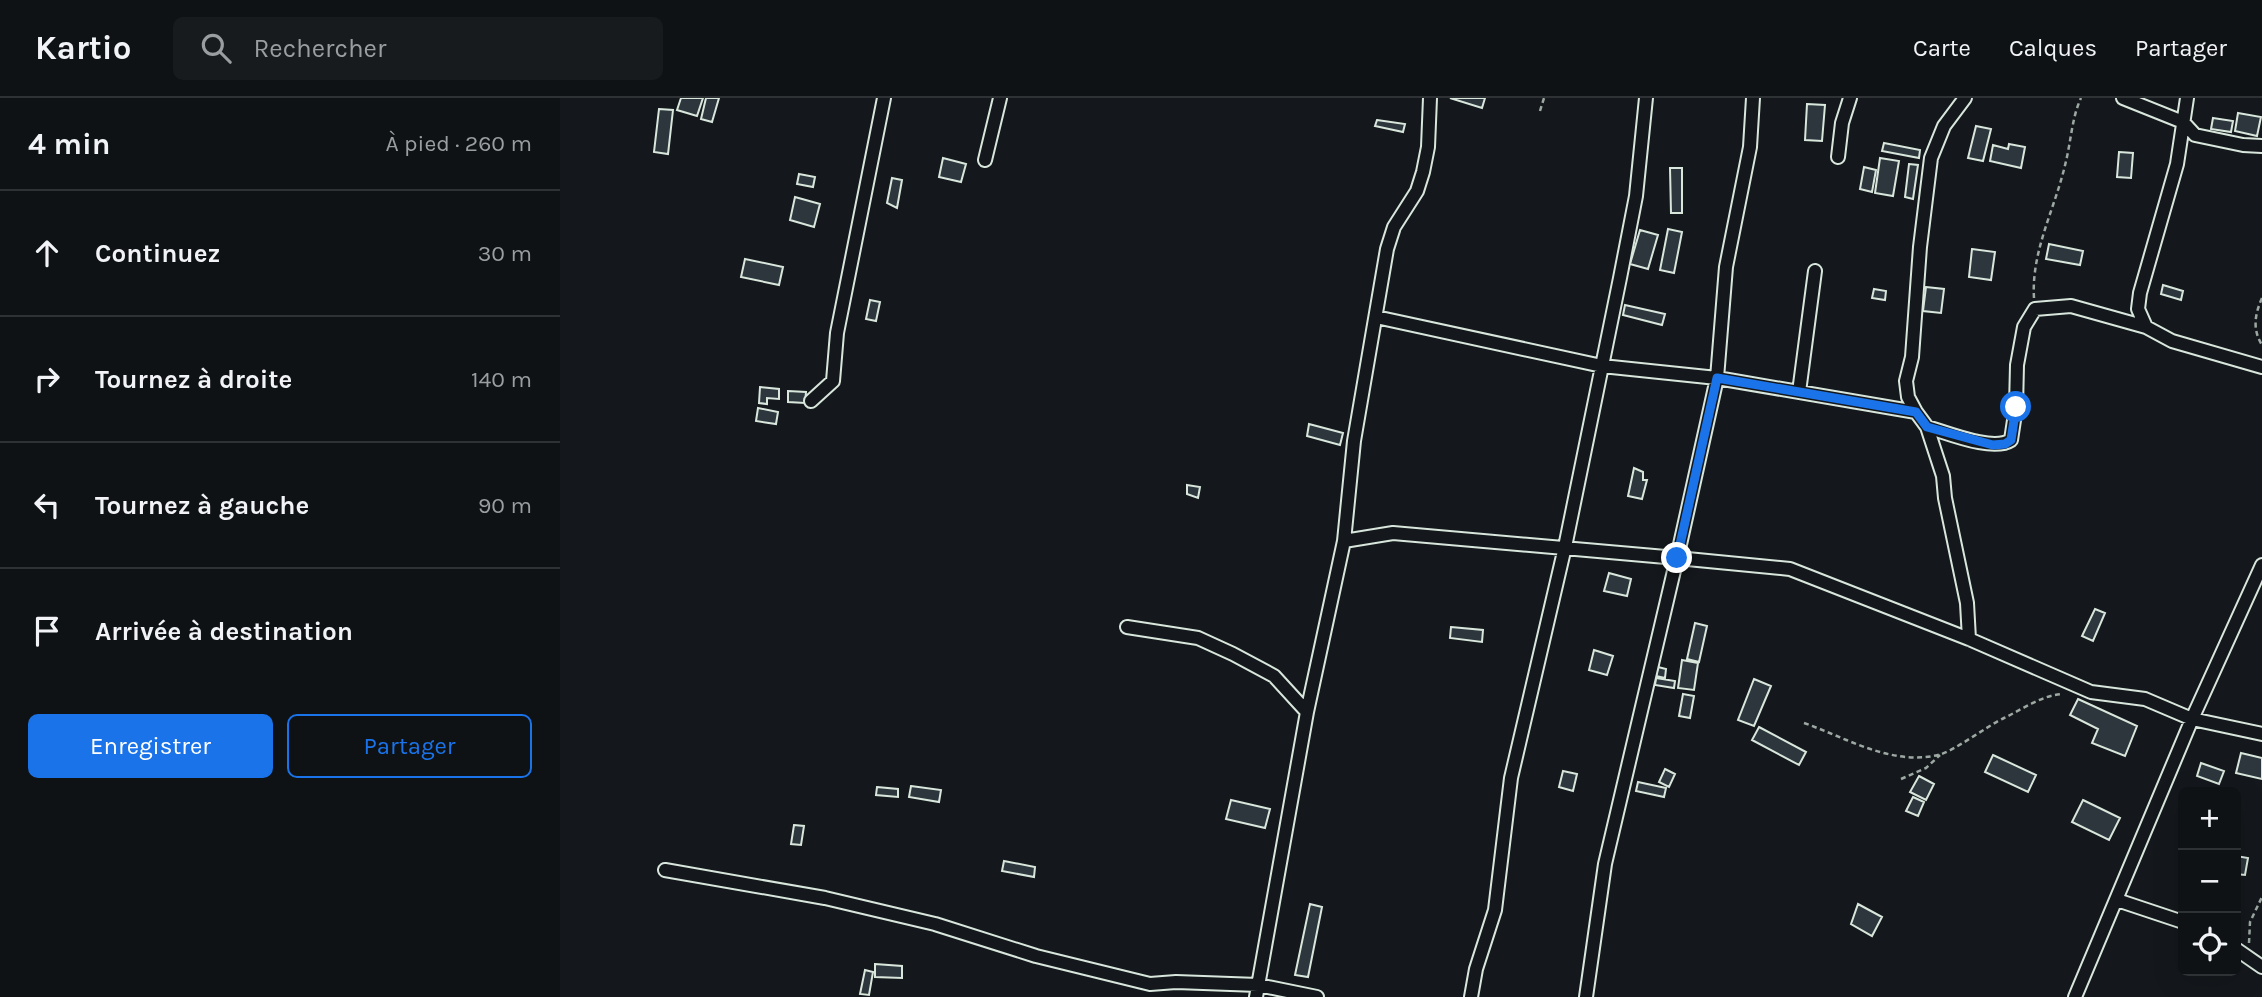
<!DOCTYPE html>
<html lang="fr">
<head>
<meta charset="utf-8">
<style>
  body { margin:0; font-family:Karla,sans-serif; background:#181b1e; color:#f1f3f6 }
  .controls { position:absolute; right:21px; bottom:21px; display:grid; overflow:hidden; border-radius:10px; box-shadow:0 7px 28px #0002 }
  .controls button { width:63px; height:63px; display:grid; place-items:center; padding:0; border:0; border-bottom:2px solid #2f3234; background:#0f1215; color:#f1f3f6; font:35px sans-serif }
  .stop { position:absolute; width:21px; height:21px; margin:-16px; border:5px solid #1a73e8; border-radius:50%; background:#fff }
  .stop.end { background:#1a73e8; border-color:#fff; box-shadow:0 2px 7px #0008 }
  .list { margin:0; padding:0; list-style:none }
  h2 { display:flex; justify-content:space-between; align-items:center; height:91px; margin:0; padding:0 28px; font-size:30px }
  h2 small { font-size:23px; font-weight:400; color:#9b9ea0 }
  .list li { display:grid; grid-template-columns:46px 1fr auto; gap:21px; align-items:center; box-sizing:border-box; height:126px; padding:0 28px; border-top:2px solid #2f3234 }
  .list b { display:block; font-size:26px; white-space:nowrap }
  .list em { font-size:23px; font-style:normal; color:#9b9ea0 }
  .actions { display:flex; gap:14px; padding:21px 28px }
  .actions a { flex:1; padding:16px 0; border:2px solid #1a73e8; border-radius:10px; text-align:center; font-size:24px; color:#1a73e8 }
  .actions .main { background:#1a73e8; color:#fff }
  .icon { flex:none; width:38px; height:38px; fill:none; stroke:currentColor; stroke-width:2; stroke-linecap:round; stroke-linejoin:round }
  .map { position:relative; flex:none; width:1702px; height:899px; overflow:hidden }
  header { display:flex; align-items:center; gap:42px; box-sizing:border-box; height:98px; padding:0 35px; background:#0f1215; border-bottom:2px solid #2f3234 }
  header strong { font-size:33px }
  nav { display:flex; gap:38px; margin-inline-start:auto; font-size:24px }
  .search { width:490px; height:63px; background:#181b1e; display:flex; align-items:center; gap:18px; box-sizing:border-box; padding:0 24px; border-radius:10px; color:#9b9ea0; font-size:26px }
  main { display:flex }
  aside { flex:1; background:#0f1215 }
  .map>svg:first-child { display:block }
</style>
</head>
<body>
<header>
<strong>Kartio</strong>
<div class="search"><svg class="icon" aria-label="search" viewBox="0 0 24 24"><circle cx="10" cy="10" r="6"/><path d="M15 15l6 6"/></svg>Rechercher</div>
<nav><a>Carte</a><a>Calques</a><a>Partager</a></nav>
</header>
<main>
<aside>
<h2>4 min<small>À pied · 260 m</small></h2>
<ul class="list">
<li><svg class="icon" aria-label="ahead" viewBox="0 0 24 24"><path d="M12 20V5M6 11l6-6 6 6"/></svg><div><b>Continuez</b></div><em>30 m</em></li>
<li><svg class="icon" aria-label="right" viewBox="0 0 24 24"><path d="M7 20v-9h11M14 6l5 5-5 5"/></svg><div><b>Tournez à droite</b></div><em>140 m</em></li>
<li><svg class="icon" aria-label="left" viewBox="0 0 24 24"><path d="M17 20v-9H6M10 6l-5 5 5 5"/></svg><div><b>Tournez à gauche</b></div><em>90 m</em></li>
<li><svg class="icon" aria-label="arrive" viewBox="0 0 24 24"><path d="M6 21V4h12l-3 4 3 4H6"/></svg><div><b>Arrivée à destination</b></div></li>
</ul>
<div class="actions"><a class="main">Enregistrer</a><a>Partager</a></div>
</aside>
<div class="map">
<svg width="1702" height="899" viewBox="0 0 1702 899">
  <rect width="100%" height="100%" fill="#14181c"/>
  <path fill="#2c363c" stroke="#d8e6dc" stroke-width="2" d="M121 0H143L137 18 117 12Z
    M146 0H159L152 24 141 21Z
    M890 0H925L922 10Z
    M1247 6 1265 7 1262 43 1245 42Z
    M99 11 113 12 108 56 94 54Z
    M1678 15 1701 19 1697 38 1675 33Z
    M1653 20 1673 23 1671 34 1651 31Z
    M817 22 845 26 843 34 815 28Z
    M1416 28 1431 31 1423 63 1408 60Z
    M1324 45 1360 52 1359 60 1322 53Z
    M1449 46 1465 49 1461 70 1430 63 1433 47 1448 51Z
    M1559 54 1573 55 1571 80 1557 79Z
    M383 60 406 66 401 84 379 79Z
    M1320 60 1339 63 1333 98 1315 95Z
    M1349 66 1358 67 1353 101 1345 99Z
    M1304 69 1316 72 1312 94 1300 91Z
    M1110 70H1122V115H1111Z
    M239 76 255 79 253 89 237 86Z
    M332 80 342 82 337 110 327 105Z
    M235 99 260 106 254 129 230 122Z
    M1108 131 1122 134 1114 175 1100 172Z
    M1080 132 1098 137 1088 171 1070 166Z
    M1489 146 1523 153 1520 167 1486 161Z
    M1412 151 1435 154 1431 182 1409 179Z
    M185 161 223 169 219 187 181 179Z
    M1603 187 1623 193 1621 202 1601 196Z
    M1366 189 1384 191 1381 215 1363 213Z
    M1314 191 1326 193 1325 202 1312 200Z
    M310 202 320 204 316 223 306 221Z
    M1065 207 1105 216 1102 227 1063 217Z
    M200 289 219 291V301L207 300V306L199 305Z
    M228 293 246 294 245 305 228 304Z
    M198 310 218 314 216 326 196 323Z
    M749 326 783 335 780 347 747 338Z
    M1074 370 1083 374V382H1087L1082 401 1068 398Z
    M627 387 640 389 638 400 627 396Z
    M1049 475 1071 481 1067 498 1044 493Z
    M1535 511 1545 515 1533 543 1522 538Z
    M1135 525 1147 528 1139 564 1127 561Z
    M891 529 923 532 922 544 890 540Z
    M1034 552 1053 558 1047 577 1029 572Z
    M1122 562 1138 565 1134 592 1118 590Z
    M1098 569 1106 571 1105 580 1096 578Z
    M1096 580 1115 583 1114 590 1095 587Z
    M1194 581 1211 588 1194 628 1178 622Z
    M1123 596 1134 598 1130 620 1119 618Z
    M1518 601 1577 628 1565 658 1532 645 1538 631 1510 617Z
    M1199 629 1246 654 1239 667 1192 642Z
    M1681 655 1702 660V681L1676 675Z
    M1433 657 1476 677 1468 694 1425 674Z
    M1641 665 1664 673 1659 686 1637 678Z
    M1105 671 1115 676 1109 689 1099 684Z
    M1003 673 1017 676 1013 693 999 689Z
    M1359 678 1374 686 1366 702 1350 694Z
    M1078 684 1106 690 1104 699 1076 693Z
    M351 688 381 692 379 704 349 699Z
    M317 689 338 691V699L316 697Z
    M1353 699 1364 704 1358 718 1346 713Z
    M671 702 710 711 705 730 666 721Z
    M1523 702 1560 720 1549 742 1512 724Z
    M234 727 244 728 241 747 231 746Z
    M1676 758 1688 760 1685 777 1676 776Z
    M444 763 475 769 474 779 442 773Z
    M750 806 762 809 748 879 735 877Z
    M1298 806 1322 819 1312 838 1291 826Z
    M315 866 342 868V880L315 879Z
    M305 872 313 874 309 897 300 896Z"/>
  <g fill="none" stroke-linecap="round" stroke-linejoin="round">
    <g stroke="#d8e6dc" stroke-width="16">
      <path id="street" d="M1405 0 1384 28 1371 60 1360 149 1352 259 1346 283 1348 299 1356 314 1367 329 1383 378 1385 400 1407 505 1409 541
        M1563 0 1623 24 1635 37 1683 47 1702 48
        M1278 59 1282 25 1290 0
        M425 62 440 0
        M816 219 1042 268 1157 280 1166 169 1190 49 1193 0
        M1586 229 1578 211 1580 195 1617 66 1627 0
        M1239 294 1255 173
        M251 303 273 283 277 235 324 0
        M1367 329C1388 335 1433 354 1451 342L1456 309 1457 267 1464 229 1475 211 1511 208 1586 229 1612 243 1702 269
        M784 443 833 435 1117 460 1157 280 1356 314
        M567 529 638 540 673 556 714 578 747 614
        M105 772 265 800 375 826 476 858 590 886 616 884 698 887 757 899
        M1557 802 1623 824
        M1676 851 1702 869
        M696 899 747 614 784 443 794 343 827 151 834 129 857 93 863 74 868 49 870 0
        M911 899 916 871 935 812 951 680 1005 449 1060 180 1076 98 1086 0
        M1026 899 1045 766 1117 460 1230 471 1409 541 1531 594 1585 601 1632 621 1702 636
        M1515 899 1632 621 1702 467"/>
    </g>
    <path stroke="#9da8a2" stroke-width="2.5" stroke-dasharray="5 3.5" stroke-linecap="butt" d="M980 13 984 0
      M1474 200C1471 152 1496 109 1506 63 1511 43 1512 19 1521 0
      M1702 200C1695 216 1692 231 1702 247
      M1244 625C1287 640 1331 668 1378 657 1393 654 1427 628 1444 620 1463 611 1482 597 1503 596
      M1341 681 1366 670 1380 657
      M1689 845 1690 824 1702 799"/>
    <use href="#street" stroke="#14181c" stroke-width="12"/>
  </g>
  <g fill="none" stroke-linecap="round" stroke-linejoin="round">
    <path stroke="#1a73e8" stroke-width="9" d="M1117 460 1157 280 1356 314 1367 329 1433 347 1445 346 1451 342 1456 309"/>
  </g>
</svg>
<div class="controls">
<button>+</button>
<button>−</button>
<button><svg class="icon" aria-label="locate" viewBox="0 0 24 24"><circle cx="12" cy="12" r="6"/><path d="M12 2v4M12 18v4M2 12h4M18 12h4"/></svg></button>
</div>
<div class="stop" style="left:1456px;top:309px"></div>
<div class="stop end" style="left:1117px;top:460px"></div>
</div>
</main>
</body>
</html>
